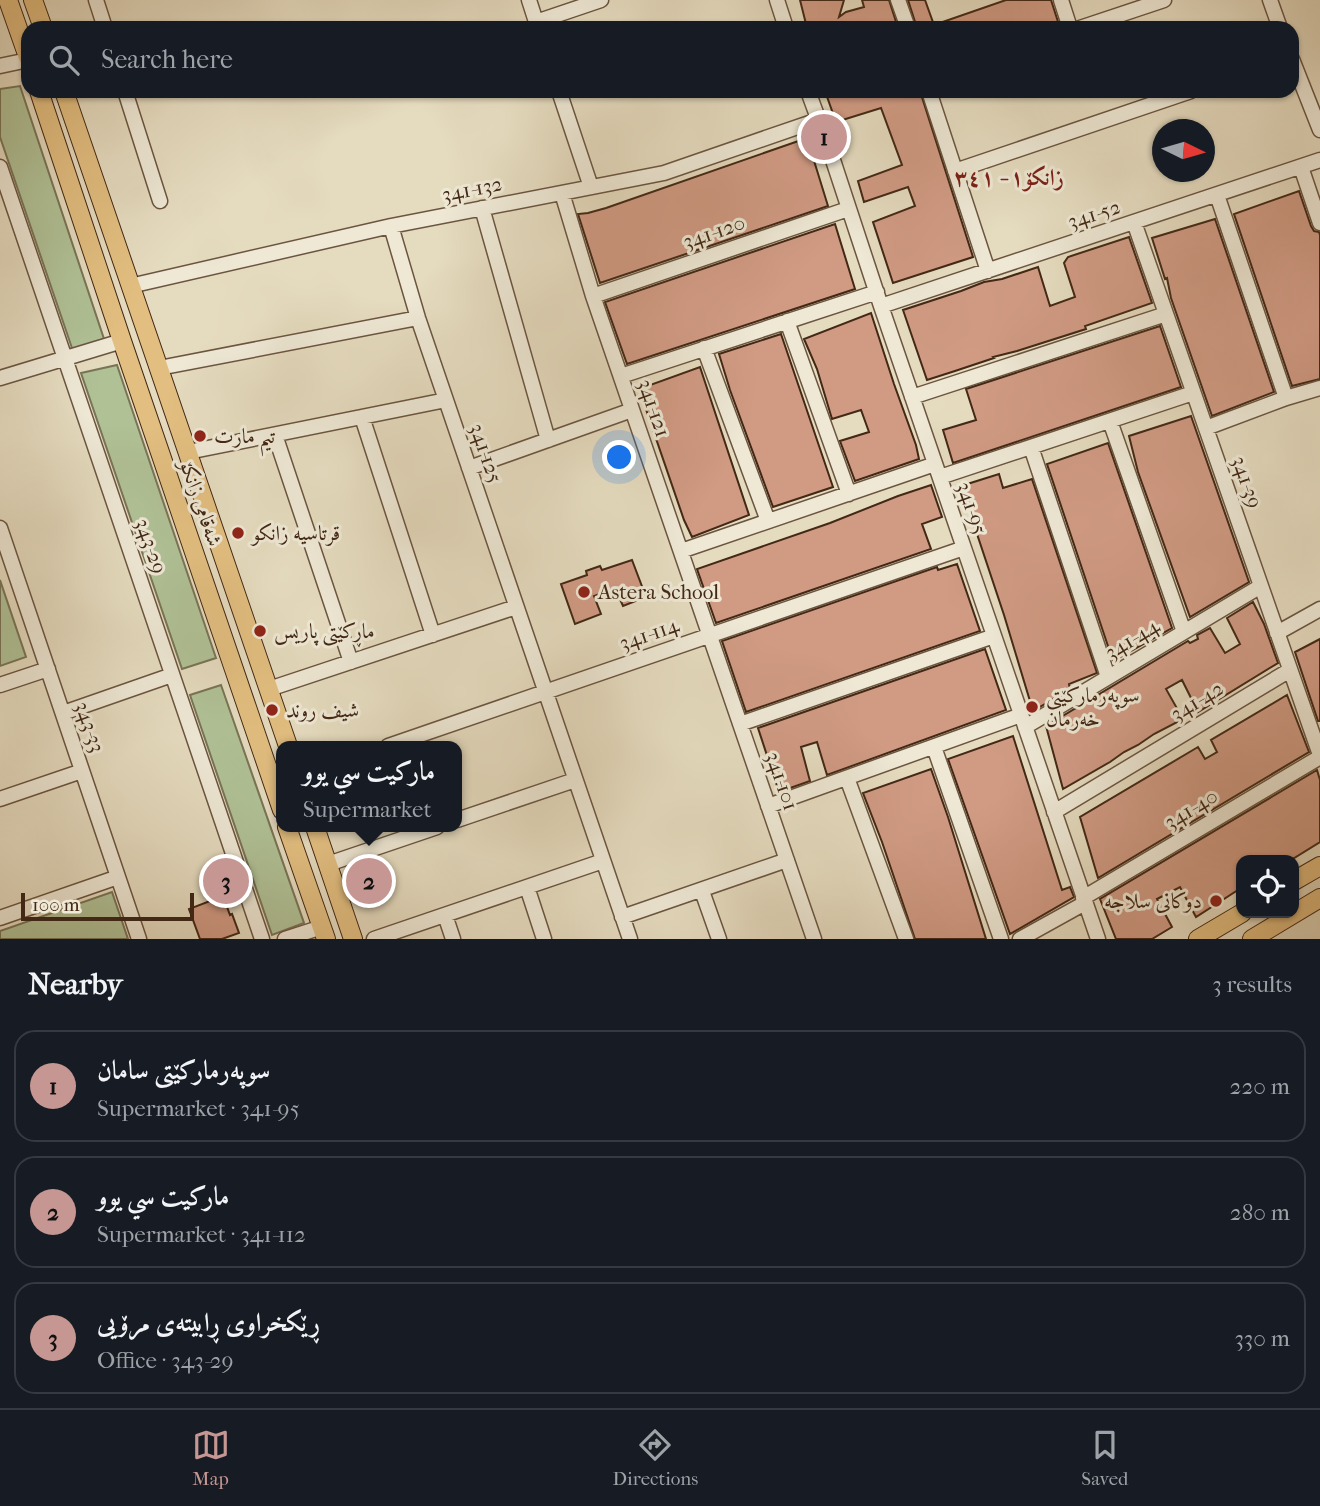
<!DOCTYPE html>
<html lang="en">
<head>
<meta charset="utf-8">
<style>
  body { margin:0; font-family:"IM FELL French Canon",Amiri,serif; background:#242831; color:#f1f3f6 }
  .controls { position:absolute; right:21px; bottom:21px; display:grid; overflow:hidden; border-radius:14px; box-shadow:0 2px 5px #0004 }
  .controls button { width:63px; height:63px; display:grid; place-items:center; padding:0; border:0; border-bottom:2px solid #363941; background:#171b24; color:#f1f3f6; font:35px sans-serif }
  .compass { position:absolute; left:1152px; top:119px; width:63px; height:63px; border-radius:50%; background:#171b24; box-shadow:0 2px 5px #0004; rotate:95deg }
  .scale { position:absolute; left:21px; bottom:18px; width:173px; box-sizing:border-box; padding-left:7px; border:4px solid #422815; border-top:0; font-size:19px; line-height:24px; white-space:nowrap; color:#422815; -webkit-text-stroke:5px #eee8d5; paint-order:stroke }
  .you { position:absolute; left:620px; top:458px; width:24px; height:24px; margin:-18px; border:5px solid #fff; border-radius:50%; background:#1a73e8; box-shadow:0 0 0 10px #1a73e833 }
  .badge { display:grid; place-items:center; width:46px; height:46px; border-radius:50%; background:#c59692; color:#111; font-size:23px; font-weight:700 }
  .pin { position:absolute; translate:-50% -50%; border:4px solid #fff; box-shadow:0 2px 7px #0006 }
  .popup { position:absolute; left:276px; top:741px; width:186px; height:91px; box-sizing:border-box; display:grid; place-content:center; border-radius:14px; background:#171b24; filter:drop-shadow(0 2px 5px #0005); font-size:23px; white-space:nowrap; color:#9ea1a6 }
  .popup b { font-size:26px; color:#f1f3f6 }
  .popup::after { content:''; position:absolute; left:50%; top:100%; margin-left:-14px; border:14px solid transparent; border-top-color:#171b24 }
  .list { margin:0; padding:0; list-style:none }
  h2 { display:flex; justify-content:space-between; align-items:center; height:91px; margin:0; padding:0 28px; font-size:30px }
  h2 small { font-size:23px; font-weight:400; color:#9ea1a6 }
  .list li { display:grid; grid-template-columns:46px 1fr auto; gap:21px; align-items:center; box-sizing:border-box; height:112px; margin:0 14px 14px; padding:0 14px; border:2px solid #363941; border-radius:21px }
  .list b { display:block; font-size:26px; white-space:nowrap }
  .list p { margin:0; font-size:23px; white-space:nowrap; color:#9ea1a6 }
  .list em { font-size:23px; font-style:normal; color:#9ea1a6 }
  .icon { flex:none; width:38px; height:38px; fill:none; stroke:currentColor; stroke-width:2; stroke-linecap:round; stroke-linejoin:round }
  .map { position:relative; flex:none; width:1320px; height:939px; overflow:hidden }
  .search { position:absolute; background:#171b24; box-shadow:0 2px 5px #0004; left:21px; right:21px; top:21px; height:77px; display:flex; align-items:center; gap:18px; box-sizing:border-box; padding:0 24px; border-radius:21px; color:#9ea1a6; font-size:26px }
  .sheet { height:469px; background:#171b24 }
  nav { display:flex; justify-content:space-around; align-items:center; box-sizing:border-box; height:98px; border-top:2px solid #363941; background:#171b24; font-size:19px; color:#9ea1a6 }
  nav a { display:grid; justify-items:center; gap:4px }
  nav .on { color:#c59692 }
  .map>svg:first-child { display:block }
</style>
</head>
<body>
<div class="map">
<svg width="1320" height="939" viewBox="0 0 1320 939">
  <rect width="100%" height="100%" fill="#e5dbbf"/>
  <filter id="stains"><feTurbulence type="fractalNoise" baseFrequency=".00286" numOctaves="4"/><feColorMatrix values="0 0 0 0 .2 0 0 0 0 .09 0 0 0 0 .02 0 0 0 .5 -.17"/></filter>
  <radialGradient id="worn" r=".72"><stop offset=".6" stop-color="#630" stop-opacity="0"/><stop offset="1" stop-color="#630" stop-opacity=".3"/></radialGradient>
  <path fill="#b0c196" stroke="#797456" stroke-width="2" d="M20 86 104 339 73 351 0 137V89Z
    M117 365 216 658 182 669 81 373Z
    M0 580 26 657 0 666Z
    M221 685 304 923 272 935 190 695Z
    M112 892 128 939H0V931Z"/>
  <path fill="#d09a83" stroke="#422815" stroke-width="2" d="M800 0H844L839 17 846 12 864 7 862 0H889L898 28H807Z
    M908 0H925L934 25 1006 0H1051L1060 28H917Z
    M825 91H920L973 257 893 283 873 222 915 206 908 187 864 202 858 181 902 165 881 108 836 122Z
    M807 138 828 206 600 283 578 214 588 213 606 208Z
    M1299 191 1311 226 1314 231 1319 232 1320 235V379L1292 386 1234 214Z
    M1215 219 1274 392 1212 416 1171 298 1167 278 1165 279 1152 238Z
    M835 224 855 289 627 364 605 302Z
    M1129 237 1152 303 1085 326 1086 329 1017 351 993 357 994 358 955 371 927 380 903 310 961 291 984 282 1002 279 1038 267 1050 306 1075 297 1064 263 1068 257Z
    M871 313 894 384 916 445 919 459 855 481 840 441 869 432 861 410 832 419 817 369 804 339Z
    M1160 326 1181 387 953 463 943 430 976 420 966 389Z
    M781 334 833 487 773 507 730 390 719 354Z
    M700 367 749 515 692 537 684 520 639 389Z
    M1191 416 1249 582 1190 617 1138 472 1129 436Z
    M1108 443 1172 628 1113 661 1047 464Z
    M999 474 1003 488 1032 479 1097 673 1069 684 1070 689 1033 711 1004 615 961 486Z
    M931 485 942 517 922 524 931 549 716 623 697 569 830 523 898 496Z
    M632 560 646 597 623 606 615 588 594 596 601 614 575 624 561 584 587 575 586 571 600 566 602 570Z
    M957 564 980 631 746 712 722 641 937 567 938 570Z
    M1253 602 1264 624 1278 663 1198 712 1182 680 1166 689 1183 719 1154 734 1138 745 1124 752 1110 762 1063 789 1046 726 1188 641 1190 643 1198 639 1197 635 1210 628 1225 653 1240 644 1227 618Z
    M1320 639V721H1318L1295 652Z
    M985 649 1006 710 827 775 817 742 801 747 810 781 779 792 758 728Z
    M1287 695 1309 752 1098 878 1080 817 1198 747 1205 759 1217 752 1211 740Z
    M1013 736 1062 890 1070 887 1074 897 1010 934 948 759Z
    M931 769 948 817 986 939H915L882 842 863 793Z
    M1317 770 1320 780V842L1291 860H1241V888L1196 917 1180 887 1157 899 1172 927 1152 939H1116L1100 899Z
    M223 896 230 915 232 914 239 933 222 939H200L189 909Z"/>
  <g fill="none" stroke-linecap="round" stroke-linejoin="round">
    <g stroke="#6b5540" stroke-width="17">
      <path id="minor" d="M96 0 105 28
        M529 0 538 28
        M777 0 786 28
        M898 0 908 28
        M1061 0 1070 28
        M1270 0 1280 28
        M536 22 601 0
        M1080 28 1164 0
        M1292 59 1320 130
        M0 66 28 60
        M125 91 160 201
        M559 91 591 187
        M808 91 831 154 881 306 1098 939
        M929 91 988 271
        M0 167 262 939
        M1301 167 1320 223
        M955 171 1191 91
        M562 193 593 296 814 939
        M1217 195 1286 398
        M482 208 548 440
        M1134 222 1320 755
        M391 226 418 318 630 939
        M130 286 391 226 664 173 818 120
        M593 296 848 209
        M881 306 1320 160
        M787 321 849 494
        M704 348 768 521
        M159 368 418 318
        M621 376 877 292
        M0 378 122 341
        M912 397 1166 314
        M362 417 433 635
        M1110 421 1184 632
        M1206 428 1286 398 1320 388
        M275 435 351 662
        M1031 447 1108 677
        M188 452 446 400
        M469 468 632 410
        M940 477 1193 393
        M0 528 139 939
        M681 551 935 464
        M1277 633 1320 609
        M0 685 48 669
        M269 689 516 607
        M63 713 172 675
        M740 724 994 636
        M1025 727 1261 586
        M388 746 964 548
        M934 747 1001 939
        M847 778 906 939
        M0 799 82 771
        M768 806 1021 715
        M1054 812 1290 670
        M457 820 575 780
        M328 864 437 827
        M527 887 544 939
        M702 891 719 939
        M1083 898 1320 757
        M445 915 453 939
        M622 917 787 860
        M0 918 118 877
        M285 939 322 927
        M374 939 603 861
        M1020 939 1085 903"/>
    </g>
    <g stroke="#422815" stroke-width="20">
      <path id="major" d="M8 0 28 57
        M33 0 43 28
        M39 91 122 341 282 810
        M64 91 288 746
        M287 827 326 939
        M315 827 353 939
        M1294 881 1320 866
        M1198 939 1242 913
        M1252 939 1320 898"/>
    </g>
    <use href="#minor" stroke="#eee8d5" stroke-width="14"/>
    <use href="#major" stroke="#e2be80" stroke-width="18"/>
  </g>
  <g fill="#8f2418" stroke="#eee8d5" stroke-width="2.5">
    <circle cx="200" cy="436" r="7"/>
    <circle cx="238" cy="533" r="7"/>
    <circle cx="584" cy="592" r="7"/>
    <circle cx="260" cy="631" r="7"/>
    <circle cx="1032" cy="707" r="7"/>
    <circle cx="272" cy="710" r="7"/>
    <circle cx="1216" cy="901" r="7"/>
  </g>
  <g text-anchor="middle" stroke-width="6" stroke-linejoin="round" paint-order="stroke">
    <g font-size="21" fill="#422815" stroke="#eee8d5">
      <text transform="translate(472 189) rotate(-11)" y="7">341-132</text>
      <text transform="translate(1094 214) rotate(-18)" y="7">341-52</text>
      <text transform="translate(714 232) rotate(-19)" y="7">341-120</text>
      <text transform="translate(654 408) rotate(71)" y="7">341-121</text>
      <text transform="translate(486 453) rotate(71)" y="7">341-125</text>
      <text transform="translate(1247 482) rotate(71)" y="7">341-39</text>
      <text transform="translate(201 503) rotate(71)" y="7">شەقامی زانکۆ</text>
      <text transform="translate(972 508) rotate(71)" y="7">341-95</text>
      <text transform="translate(151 546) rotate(71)" y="7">343-29</text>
      <text transform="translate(649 634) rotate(-19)" y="7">341-114</text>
      <text transform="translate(1132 639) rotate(-31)" y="7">341-44</text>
      <text transform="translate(1197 701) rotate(-31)" y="7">341-42</text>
      <text transform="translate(90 727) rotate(71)" y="7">343-33</text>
      <text transform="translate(782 781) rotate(71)" y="7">341-101</text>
      <text transform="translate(1191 809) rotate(-31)" y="7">341-40</text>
    </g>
    <g font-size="21" fill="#422815" stroke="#eee8d5" text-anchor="start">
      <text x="214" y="443">تیم مارت</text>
      <text x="252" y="540">قرتاسیە زانکو</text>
      <text x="598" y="599">Astera School</text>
      <text x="274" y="638">ماڕکێتی پاریس</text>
      <text x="1046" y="702">سوپەرمارکێتی<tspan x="1046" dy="24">خەرمان</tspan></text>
      <text x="286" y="717">شیف روند</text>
      <text x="1202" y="908" text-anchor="end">دوكانى سلاجه</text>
    </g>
    <g font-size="23" font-weight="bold" fill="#7a1f14" stroke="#eee8d5">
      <text x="1009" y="185">زانکۆ١ - ٣٤١</text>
    </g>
  </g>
  <rect width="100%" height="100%" filter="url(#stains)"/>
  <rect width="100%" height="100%" fill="url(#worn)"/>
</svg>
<div class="controls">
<button><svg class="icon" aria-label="locate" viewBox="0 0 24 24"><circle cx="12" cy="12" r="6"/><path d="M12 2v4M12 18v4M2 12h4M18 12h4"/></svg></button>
</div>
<svg class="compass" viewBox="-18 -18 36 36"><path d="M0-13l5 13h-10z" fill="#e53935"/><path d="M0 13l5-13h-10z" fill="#9ea1a6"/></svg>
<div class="scale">100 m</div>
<div class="you"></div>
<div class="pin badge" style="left:824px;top:137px">1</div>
<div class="pin badge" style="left:369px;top:881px">2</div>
<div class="popup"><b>ماركيت سي يوو</b>Supermarket</div>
<div class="pin badge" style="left:226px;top:881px">3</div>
<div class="search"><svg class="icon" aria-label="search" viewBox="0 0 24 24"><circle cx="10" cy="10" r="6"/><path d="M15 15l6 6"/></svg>Search here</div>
</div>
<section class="sheet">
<h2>Nearby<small>3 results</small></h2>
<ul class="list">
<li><span class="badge">1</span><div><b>سوپەرمارکێتی سامان</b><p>Supermarket · 341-95</p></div><em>220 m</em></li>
<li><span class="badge">2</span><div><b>ماركيت سي يوو</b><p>Supermarket · 341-112</p></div><em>280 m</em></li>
<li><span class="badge">3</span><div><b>ڕێکخراوی ڕابیتەی مرۆیی</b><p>Office · 343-29</p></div><em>330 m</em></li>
</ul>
</section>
<nav>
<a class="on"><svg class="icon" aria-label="map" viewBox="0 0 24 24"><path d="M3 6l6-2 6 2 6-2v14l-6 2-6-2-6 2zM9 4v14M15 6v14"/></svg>Map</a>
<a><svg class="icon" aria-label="directions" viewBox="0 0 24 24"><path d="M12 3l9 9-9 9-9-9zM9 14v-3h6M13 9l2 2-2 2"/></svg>Directions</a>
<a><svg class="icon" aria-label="saved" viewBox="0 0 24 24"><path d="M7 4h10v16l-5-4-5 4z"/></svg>Saved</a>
</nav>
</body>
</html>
